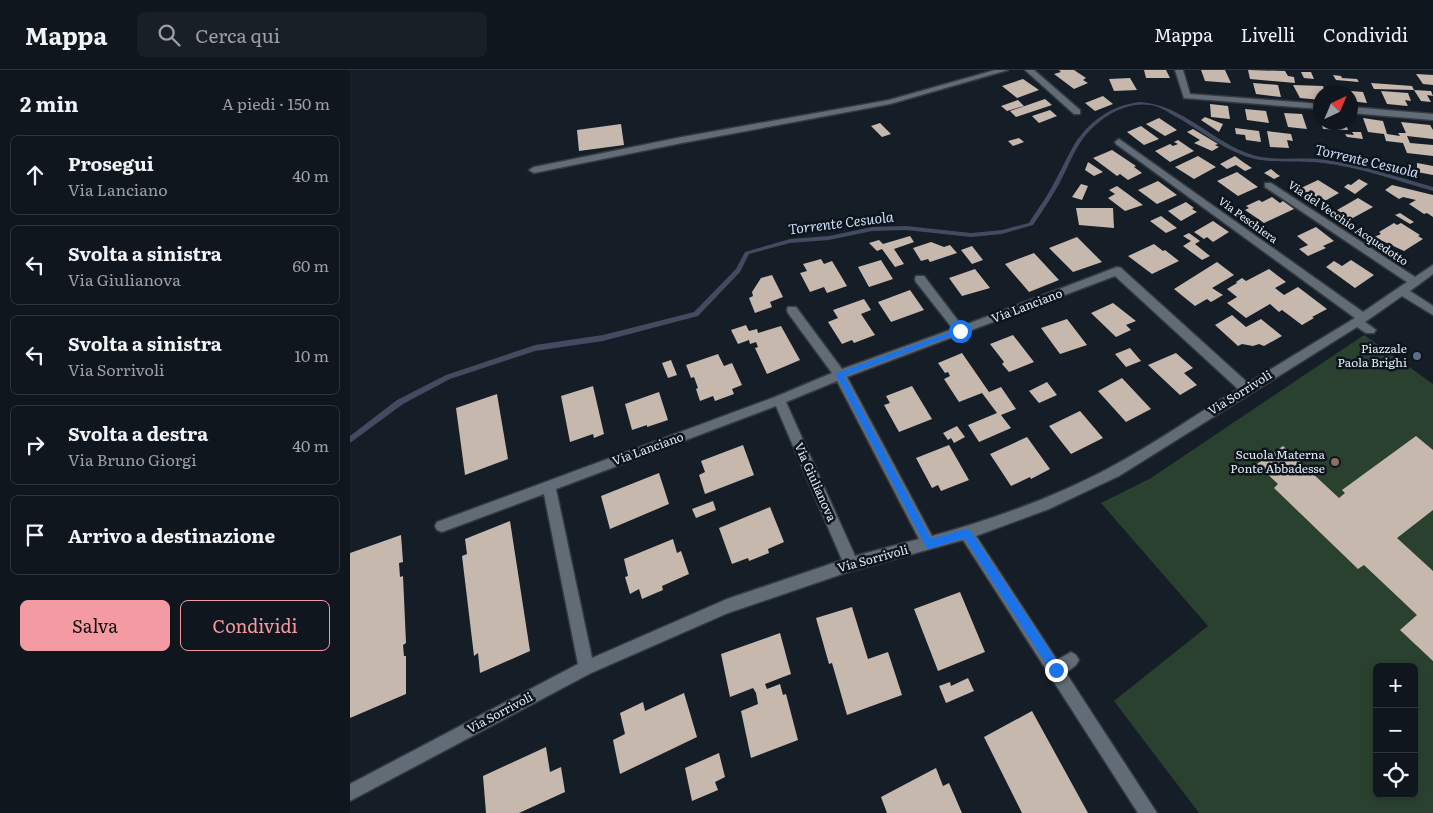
<!DOCTYPE html>
<html lang="it">
<head>
<meta charset="utf-8">
<style>
  body { margin:0; font-family:Literata,serif; background:#191f26; color:#f1f3f6 }
  .controls { position:absolute; right:15px; bottom:15px; display:grid; overflow:hidden; border-radius:8px; box-shadow:0 2px 8px #0003 }
  .controls button { width:45px; height:45px; display:grid; place-items:center; padding:0; border:0; border-bottom:1px solid #30353b; background:#10161d; color:#f1f3f6; font:25px sans-serif }
  .compass { position:absolute; left:963px; top:15px; width:45px; height:45px; border-radius:50%; background:#10161d; box-shadow:0 2px 8px #0003; rotate:44deg }
  .stop { position:absolute; width:15px; height:15px; margin:-11px; border:4px solid #1a73e8; border-radius:50%; background:#fff }
  .stop.end { background:#1a73e8; border-color:#fff; box-shadow:0 1px 5px #0008 }
  .list { margin:0; padding:0; list-style:none }
  h2 { display:flex; justify-content:space-between; align-items:center; height:65px; margin:0; padding:0 20px; font-size:21px }
  h2 small { font-size:16px; font-weight:400; color:#9c9fa4 }
  .list li { display:grid; grid-template-columns:32px 1fr auto; gap:15px; align-items:center; box-sizing:border-box; height:80px; margin:0 10px 10px; padding:0 10px; border:1px solid #30353b; border-radius:8px }
  .list b { display:block; font-size:19px; white-space:nowrap }
  .list p { margin:0; font-size:16px; white-space:nowrap; color:#9c9fa4 }
  .list em { font-size:16px; font-style:normal; color:#9c9fa4 }
  .actions { display:flex; gap:10px; padding:15px 20px }
  .actions a { flex:1; padding:11px 0; border:1px solid #f49aa2; border-radius:8px; text-align:center; font-size:18px; color:#f49aa2 }
  .actions .main { background:#f49aa2; color:#111 }
  .icon { flex:none; width:28px; height:28px; fill:none; stroke:currentColor; stroke-width:2; stroke-linecap:round; stroke-linejoin:round }
  .map { position:relative; flex:none; width:1083px; height:743px; overflow:hidden }
  header { display:flex; align-items:center; gap:30px; box-sizing:border-box; height:70px; padding:0 25px; background:#10161d; border-bottom:1px solid #30353b }
  header strong { font-size:24px }
  nav { display:flex; gap:28px; margin-inline-start:auto; font-size:18px }
  .search { width:350px; height:45px; background:#191f26; display:flex; align-items:center; gap:12px; box-sizing:border-box; padding:0 18px; border-radius:8px; color:#9c9fa4; font-size:19px }
  main { display:flex }
  aside { flex:1; background:#10161d }
  .map>svg:first-child { display:block }
</style>
</head>
<body>
<header>
<strong>Mappa</strong>
<div class="search"><svg class="icon" aria-label="search" viewBox="0 0 24 24"><circle cx="10" cy="10" r="6"/><path d="M15 15l6 6"/></svg>Cerca qui</div>
<nav><a>Mappa</a><a>Livelli</a><a>Condividi</a></nav>
</header>
<main>
<aside>
<h2>2 min<small>A piedi · 150 m</small></h2>
<ul class="list">
<li><svg class="icon" aria-label="ahead" viewBox="0 0 24 24"><path d="M12 20V5M6 11l6-6 6 6"/></svg><div><b>Prosegui</b><p>Via Lanciano</p></div><em>40 m</em></li>
<li><svg class="icon" aria-label="left" viewBox="0 0 24 24"><path d="M17 20v-9H6M10 6l-5 5 5 5"/></svg><div><b>Svolta a sinistra</b><p>Via Giulianova</p></div><em>60 m</em></li>
<li><svg class="icon" aria-label="left" viewBox="0 0 24 24"><path d="M17 20v-9H6M10 6l-5 5 5 5"/></svg><div><b>Svolta a sinistra</b><p>Via Sorrivoli</p></div><em>10 m</em></li>
<li><svg class="icon" aria-label="right" viewBox="0 0 24 24"><path d="M7 20v-9h11M14 6l5 5-5 5"/></svg><div><b>Svolta a destra</b><p>Via Bruno Giorgi</p></div><em>40 m</em></li>
<li><svg class="icon" aria-label="arrive" viewBox="0 0 24 24"><path d="M6 21V4h12l-3 4 3 4H6"/></svg><div><b>Arrivo a destinazione</b></div></li>
</ul>
<div class="actions"><a class="main">Salva</a><a>Condividi</a></div>
</aside>
<div class="map">
<svg width="1083" height="743" viewBox="0 0 1083 743">
  <rect width="100%" height="100%" fill="#151e27"/>
  <path fill="#2b412f" fill-rule="evenodd" d="M1014 265 1083 314V743H849L764 631 858 556 751 433 801 408ZM1027 597H1064V724H1027Z"/>
  <g fill="none" stroke-linecap="round" stroke-linejoin="round">
    <path fill="#444a60" fill-rule="evenodd" d="M790 32C834 35 863 73 903 85 927 92 952 86 976 90 1012 95 1048 107 1083 117V121C1047 111 1010 97 973 93 949 90 924 94 901 88 871 79 848 58 821 44 815 40 808 36 800 35 774 31 747 49 732 70 723 83 717 99 709 114 701 128 692 142 683 155L652 164 621 167 556 160 522 161 479 170 440 173 399 184 390 202 348 246 253 271 185 281 100 309 53 334 0 373V366L47 330 96 305 185 275 253 265 344 242 386 199 395 182 440 169 479 166 522 157 556 156 621 163 652 160 679 153C687 140 697 127 704 113 711 100 717 87 724 75 739 51 762 35 790 32Z"/>
  </g>
  <path fill="#c7b8ae" d="M709 0H724L736 8 733 10 738 13 724 19 704 4 711 2Z
    M794 0H816L820 8H796Z
    M851 0H875L881 13 855 11Z
    M898 0 935 1 938 6 944 7 945 13 900 9Z
    M951 2H961L964 9 954 8Z
    M1066 4 1083 5V15L1073 14Z
    M983 5 991 6 992 8 1007 9 1009 12 986 10Z
    M780 8 787 20 764 21 759 9Z
    M673 9 689 20 667 28 652 16Z
    M903 13 928 15 931 27 906 24Z
    M1021 13 1062 16 1064 20 1024 19Z
    M943 15 973 16 975 22H971V30L950 28Z
    M989 20 1013 22 1017 33 1001 31V22H990Z
    M1064 20 1081 21 1083 26 1077 25 1081 32 1071 31Z
    M1031 21 1058 23 1061 31 1055 30 1058 36 1037 34Z
    M753 26 763 34 745 41 735 33Z
    M695 29 702 35 666 47 660 41Z
    M668 30 674 36 657 41 651 36Z
    M860 34 878 36 880 49 861 47Z
    M895 39 916 41 919 53 897 50Z
    M700 40 707 46 689 53 682 46Z
    M934 43 952 44 957 59 938 57Z
    M855 47 873 54 869 62 851 50Z
    M809 48 827 60 815 66 796 54Z
    M1013 48 1033 51 1037 64 1050 66 1048 63H1056L1051 52 1080 55 1083 60V69L1057 66 1060 73 1083 75V86L1057 83 1053 73 1036 71 1034 64 1018 62Z
    M971 52H995L998 60 973 59Z
    M530 53 541 64 532 67 521 56Z
    M271 54 274 75 229 81 227 60Z
    M791 56 809 69 794 75 777 62Z
    M885 58 909 61 911 72 896 70 895 65 886 64Z
    M843 59 868 74 865 75 869 77 862 81 844 73 850 70 837 62Z
    M917 61 941 64 943 71 937 70 939 78 920 77Z
    M1002 62H1011L1013 69 997 67 995 64 1004 65Z
    M669 68 674 72 663 76 658 71Z
    M828 70 844 81 820 92 805 81 820 74 823 76 828 74 824 72Z
    M762 80 786 96 784 97 792 103 778 110 770 104 767 106 743 88Z
    M848 86 866 97 844 109 825 97Z
    M885 86 893 92 902 98 895 101 886 95 877 99 870 94Z
    M738 92 753 102 744 106 735 100Z
    M1067 93 1083 96V105L1067 102Z
    M921 99 927 104 930 106 924 109 914 103Z
    M887 102 908 117 888 126 867 111Z
    M1009 109 1018 114 1005 124 994 117 998 114 1001 115Z
    M968 110 989 123 973 132 966 127 963 128 949 119Z
    M808 111 827 125 807 134 788 120Z
    M731 114 738 116 732 130 722 127Z
    M1042 115 1083 125V147L1077 143 1074 144 1059 134 1066 130 1053 127 1049 129 1035 120Z
    M767 116 793 135 775 141 758 128 765 124 759 120Z
    M922 127 930 133 933 131 944 139 914 153 895 140 899 138 896 136 909 130 912 132Z
    M1008 128 1023 137 1001 149 987 140Z
    M836 132 844 138 842 139 847 142 831 151 818 141Z
    M726 138H763L764 158 729 155Z
    M1050 143 1064 152 1060 154 1045 145Z
    M811 146 827 158 816 163 800 151Z
    M863 151 879 162 863 172 857 167 854 169 844 162Z
    M1044 153 1047 155 1051 153 1070 165 1068 166 1073 169 1054 181 1024 167 1031 164 1029 162Z
    M966 157 984 171 973 176 976 178 958 186 949 179 958 175 947 166Z
    M839 163 850 171 845 174 860 186 852 190 833 176 841 171 833 166Z
    M560 166 564 172 544 179 554 194 545 197 532 179 527 181 519 173 529 170 533 174Z
    M727 167 752 192 723 202 699 178Z
    M581 172 594 177 600 175 607 183 580 192 578 189 571 191 563 178Z
    M804 174 813 181 815 180 829 191 802 204 778 186Z
    M622 176 633 190 622 194 611 180Z
    M684 183 709 210 679 222 655 194Z
    M471 189 474 194 482 191 497 216 477 223 474 217 460 222 450 203 457 201 453 194Z
    M531 190 543 209 519 217 508 197Z
    M1001 190 1024 205 1005 218 976 197 984 191 992 196Z
    M867 192 884 205 862 218 873 225 861 232 857 229 845 236 824 219Z
    M625 199 640 218 612 226 599 208Z
    M919 199 936 212 925 218 934 225 948 217 977 239 962 247 964 248 952 255 932 240 929 242 920 234 896 248 877 233 887 227 877 219 887 213 886 212 892 208 896 211Z
    M422 205 433 227 420 232 422 237 405 243 399 228 403 226 402 222 411 208Z
    M560 220 574 240 541 252 528 232Z
    M514 229 521 240 511 244 525 265 504 273 502 270 492 274 478 252 488 248 483 240Z
    M763 233 786 251 776 255 781 260 766 267 741 243Z
    M882 245 896 257 911 249 932 266 914 276 909 274 903 276 892 274 888 276 865 255Z
    M717 249 737 275 710 284 691 258Z
    M396 255 399 261 407 259 408 263 431 256 450 290 417 304 405 278 408 277 406 272 400 274 399 270 388 274 381 260Z
    M663 265 684 292 659 302 652 294 654 292 640 274Z
    M780 278 791 291 776 297 765 284Z
    M612 283 639 322 651 317 666 339 651 345 661 358 629 372 618 355 647 343 632 323 609 332 594 309 600 306 598 302 595 303 588 293Z
    M826 283 843 298 834 303 847 315 830 325 798 295Z
    M368 284 374 296 382 293 392 315 382 319 384 324 365 331 363 326 350 331 346 319 348 318 344 307 341 308 336 295Z
    M321 290 327 305 318 308 312 293Z
    M772 308 801 339 776 352 748 321Z
    M697 312 707 325 689 333 679 321Z
    M243 316 254 364 244 368 243 364 220 372 211 326Z
    M562 316 582 349 549 362 534 335 540 333 536 326Z
    M309 322 318 350 297 357V355L282 360 275 334Z
    M147 324 158 389 115 405 106 338Z
    M730 341 753 368 721 384 699 356Z
    M607 356 615 367 604 373 601 368 598 370 593 363Z
    M1066 366 1083 380V440L1047 468 1083 501V591L1050 560 1067 545 1014 495 1008 499 924 418 928 414 907 394 933 376 989 428 995 423 992 420Z
    M677 367 700 399 681 409 680 407 661 416 640 384Z
    M393 375 404 405 355 424 349 405 355 402 351 391Z
    M599 375 619 410 591 421 588 415 582 418 566 388Z
    M309 403 319 434 260 459 251 426Z
    M363 431 366 440 346 448 342 439Z
    M420 437 434 472 418 479 419 483 399 491 398 488 382 494 369 458Z
    M160 451 180 581 130 603 128 583 124 586 112 486 117 484 115 469Z
    M51 465 53 492 49 493 50 507 53 506 56 573 53 575 54 586H56V624L0 648V483Z
    M323 469 327 483 331 481 339 504 312 516 313 520 292 529 289 519 280 524 275 507 278 506 274 489Z
    M610 522 635 582 588 601 564 539Z
    M502 537 518 589 538 582 552 625 497 645 482 593 479 594 466 548Z
    M430 563 441 604 415 614 417 619 430 614 433 625 436 624 448 670 401 688 391 641 408 634 406 623 403 618 380 627 371 584Z
    M618 608 624 621 596 633 589 616 600 612 601 616Z
    M334 623 347 667 270 704 263 670 275 664 270 643 293 632 295 641Z
    M682 641 738 743H672L634 667Z
    M196 677 200 702 211 697 215 722 169 743H136L133 706Z
    M369 683 375 707 365 712 368 720 342 731 335 698Z
    M586 698 593 716 599 713 612 743H537L531 727Z"/>
  <g fill="none" stroke-linecap="round" stroke-linejoin="round">
    <g stroke="#343a41" stroke-width="3">
      <path id="minor" d="M645 0H658L540 34 332 73 184 103 179 100 184 97 332 67 539 30Z
        M675 0H684L730 40V44H724Z
        M825 0H833L840 24 971 34V39L834 28Z
        M1001 37 1083 44V50L1001 43Z
        M769 69 1013 242 1057 212 915 117V113H921L1065 207 1083 195V204L1060 221 1083 236V245L1052 226 1015 252 1026 260 1024 263H1016L1007 257 769 406 699 439 626 466 707 590 721 582 726 585 729 590 726 595 716 603 807 743H788L613 470 501 501 378 543 241 603 0 731V714L228 594 194 424 92 462 87 460 85 456 87 452 425 327 482 303 438 243 437 240 438 237H446L492 299 603 259 566 212 565 209 566 206H574L612 256 767 197 771 198 898 313 1005 248 766 74 765 72ZM765 206 888 319C845 345 803 375 759 398 703 428 643 449 582 466L497 307ZM487 311 569 469 505 486 436 332ZM426 336 492 490 377 529 242 588 206 419Z"/>
    </g>
    <use href="#minor" fill="#626c77" fill-rule="evenodd"/>
  </g>
  <path fill="#1a73e8" d="M608 259H613L614 261 494 306 581 469 616 459 620 460 710 596 711 600 706 605 702 603 614 468 579 479 576 477 486 305 487 303Z"/>
  <circle fill="#5c6f8a" stroke="#0c151d" stroke-width="2" cx="1067" cy="286" r="5"/>
  <circle fill="#8d6e63" stroke="#0c151d" stroke-width="2" cx="985" cy="392" r="5"/>
  <g text-anchor="middle" stroke-width="5" stroke-linejoin="round" paint-order="stroke">
    <g font-size="11" fill="#e4eaf0" stroke="#0c151d">
      <text transform="translate(898 150) rotate(36)" y="4">Via Peschiera</text>
      <text transform="translate(998 153) rotate(34)" y="4">Via del Vecchio Acquedotto</text>
    </g>
    <g font-size="12" fill="#e4eaf0" stroke="#0c151d">
      <text transform="translate(677 236) rotate(-21)" y="4">Via Lanciano</text>
      <text transform="translate(890 323) rotate(-32)" y="4">Via Sorrivoli</text>
      <text transform="translate(298 379) rotate(-20)" y="4">Via Lanciano</text>
      <text transform="translate(465 412) rotate(66)" y="4">Via Giulianova</text>
      <text transform="translate(523 489) rotate(-15)" y="4">Via Sorrivoli</text>
      <text transform="translate(150 643) rotate(-28)" y="4">Via Sorrivoli</text>
    </g>
    <g font-size="12" fill="#e4eaf0" stroke="#0c151d" text-anchor="end">
      <text x="1057" y="283">Piazzale<tspan x="1057" dy="14">Paola Brighi</tspan></text>
      <text x="975" y="389">Scuola Materna<tspan x="975" dy="14">Ponte Abbadesse</tspan></text>
    </g>
    <g font-size="14" font-style="italic" fill="#ceddf6" stroke="#0c151d">
      <text transform="translate(1017 91) rotate(13)" y="5">Torrente Cesuola</text>
      <text transform="translate(491 153) rotate(-7)" y="5">Torrente Cesuola</text>
    </g>
  </g>
</svg>
<div class="controls">
<button>+</button>
<button>−</button>
<button><svg class="icon" aria-label="locate" viewBox="0 0 24 24"><circle cx="12" cy="12" r="6"/><path d="M12 2v4M12 18v4M2 12h4M18 12h4"/></svg></button>
</div>
<svg class="compass" viewBox="-18 -18 36 36"><path d="M0-13l5 13h-10z" fill="#e53935"/><path d="M0 13l5-13h-10z" fill="#9c9fa4"/></svg>
<div class="stop" style="left:610px;top:261px"></div>
<div class="stop end" style="left:706px;top:600px"></div>
</div>
</main>
</body>
</html>
